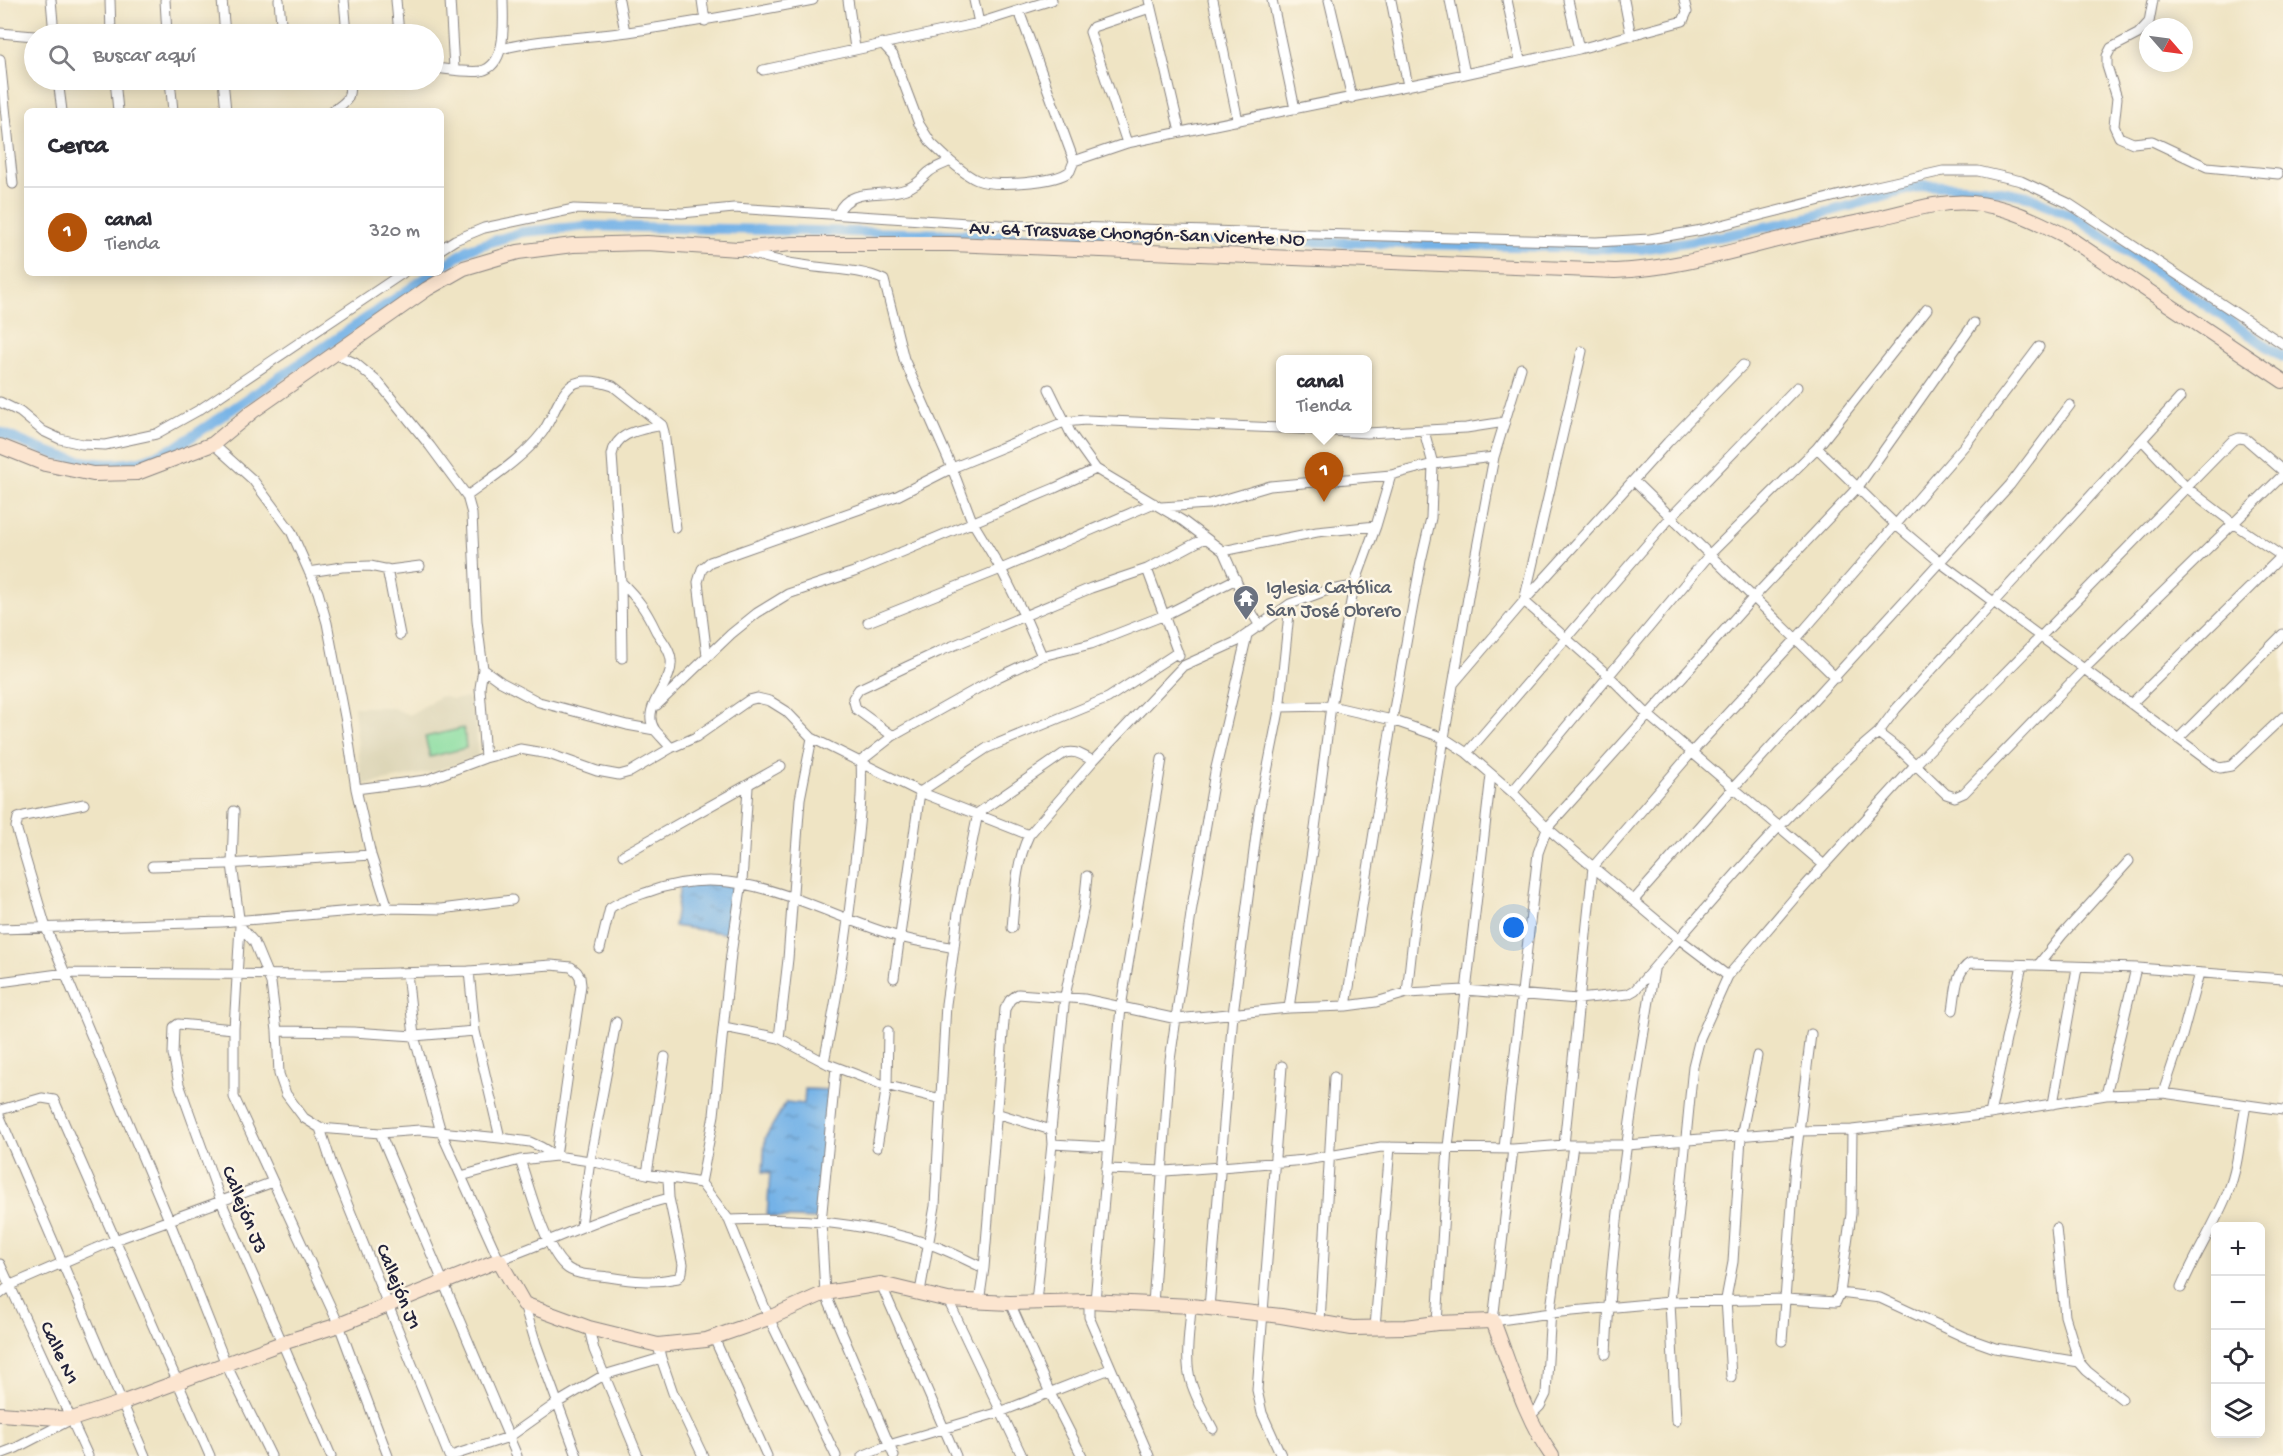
<!DOCTYPE html>
<html lang="es">
<head>
<meta charset="utf-8">
<style>
  body { margin:0; font-family:"Gochi Hand",sans-serif; background:#f7f7f7; color:#2b2b33 }
  .controls { position:absolute; right:18px; bottom:18px; display:grid; overflow:hidden; border-radius:9px; box-shadow:0 3px 15px #0003 }
  .controls button { width:54px; height:54px; display:grid; place-items:center; padding:0; border:0; border-bottom:2px solid #e1e1e2; background:#fff; color:#2b2b33; font:30px sans-serif }
  .compass { position:absolute; left:2139px; top:18px; width:54px; height:54px; border-radius:50%; background:#fff; box-shadow:0 3px 15px #0003; rotate:118deg }
  .you { position:absolute; left:1514px; top:928px; width:21px; height:21px; margin:-15px; border:4px solid #fff; border-radius:50%; background:#1a73e8; box-shadow:0 0 0 9px #1a73e833 }
  .badge { display:grid; place-items:center; width:39px; height:39px; border-radius:50%; background:#b45309; color:#fff; font-size:20px; font-weight:700 }
  .pin { position:absolute; translate:-50% -50px; filter:drop-shadow(0 2px 3px #0008) }
  .pin::after { content:''; position:absolute; top:32px; width:21px; height:18px; background:inherit; clip-path:polygon(0 0,100% 0,50% 100%) }
  .popup { position:absolute; left:1276px; top:355px; width:96px; height:78px; box-sizing:border-box; display:grid; place-content:center; border-radius:9px; background:#fff; filter:drop-shadow(0 2px 4px #0005); font-size:20px; white-space:nowrap; color:#7c7c81 }
  .popup b { font-size:22px; color:#2b2b33 }
  .popup::after { content:''; position:absolute; left:50%; top:100%; margin-left:-12px; border:12px solid transparent; border-top-color:#fff }
  .list { margin:0; padding:0; list-style:none }
  h2 { display:flex; justify-content:space-between; align-items:center; height:78px; margin:0; padding:0 24px; font-size:26px }
  h2 small { font-size:20px; font-weight:400; color:#7c7c81 }
  .list li { display:grid; grid-template-columns:39px 1fr auto; gap:18px; align-items:center; box-sizing:border-box; height:90px; padding:0 24px; border-top:2px solid #e1e1e2 }
  .list b { display:block; font-size:22px; white-space:nowrap }
  .list p { margin:0; font-size:20px; white-space:nowrap; color:#7c7c81 }
  .list em { font-size:20px; font-style:normal; color:#7c7c81 }
  .icon { flex:none; width:33px; height:33px; fill:none; stroke:currentColor; stroke-width:2; stroke-linecap:round; stroke-linejoin:round }
  .map { position:relative; flex:none; width:2283px; height:1456px; overflow:hidden }
  .search { position:absolute; background:#fff; box-shadow:0 3px 15px #0003; left:24px; top:24px; width:420px; height:66px; display:flex; align-items:center; gap:15px; box-sizing:border-box; padding:0 21px; border-radius:33px; color:#7c7c81; font-size:22px }
  .panel { position:absolute; background:#fff; box-shadow:0 3px 15px #0003; left:24px; top:108px; width:420px; height:168px; border-radius:9px }
  .map>svg:first-child { display:block }
</style>
</head>
<body>
<div class="map">
<svg width="2283" height="1456" viewBox="0 0 2283 1456">
  <defs>
    <pattern id="water-ripples" width="26" height="14" patternUnits="userSpaceOnUse" patternTransform="scale(1.5)"><rect width="26" height="14" fill="#74b2e7"/><path d="M2 4q2-2 4 0t4 0M15 11q2-2 4 0t4 0" fill="none" stroke="#5f90bc"/></pattern>
  </defs>
  <rect width="100%" height="100%" fill="#fcf5e5"/>
  <filter id="ink" filterUnits="userSpaceOnUse"><feTurbulence type="fractalNoise" baseFrequency=".0167" numOctaves="2"/><feDisplacementMap in="SourceGraphic" scale="12" xChannelSelector="R" yChannelSelector="G"/><feConvolveMatrix kernelMatrix="1 2 1 2 8 2 1 2 1" color-interpolation-filters="sRGB"/></filter>
  <filter id="wash" filterUnits="userSpaceOnUse"><feTurbulence type="fractalNoise" baseFrequency=".008" numOctaves="4" result="noise"/><feDisplacementMap in="SourceGraphic" scale="24" xChannelSelector="R" yChannelSelector="G"/><feGaussianBlur stdDeviation="1.35" result="paint"/><feColorMatrix in="noise" values="0 0 0 0 0 0 0 0 0 0 0 0 0 0 0 0 0 1.4 0 .05"/><feComposite in="paint" operator="in"/></filter>
  <g filter="url(#wash)">
    <rect width="100%" height="100%" fill="#efe4c4"/>
    <path fill="#dbd4b5" d="M441 696 452 699 474 698 478 756 435 771 362 785 354 707H391L409 715Z"/>
    <path fill="#88dda0" stroke="#55806e" stroke-width="1.5" d="M464 728 466 748 430 757 425 737Z"/>
    <path fill="url(#water-ripples)" stroke="#4b6a91" stroke-width="1.5" d="M681 879 734 884 735 901 729 934 674 926Z
      M805 1089 831 1090 819 1219 767 1217 770 1173 763 1172 765 1138 786 1102 804 1104Z"/>
    <g fill="none" stroke-linecap="round" stroke-linejoin="round">
      <path stroke="#74b2e7" stroke-width="10" d="M441 268 469 249 522 232 587 226 1641 249 1723 236 1802 219 1925 185 1984 188 2028 196 2076 218 2283 357
        M0 432C41 451 88 470 135 462 149 460 165 451 178 446L433 273"/>
    </g>
  </g>
  <g filter="url(#ink)">
    <g fill="none" stroke-linecap="round" stroke-linejoin="round">
      <g stroke="#888380" stroke-width="11">
        <path id="street" d="M51 0 54 34
          M110 0 111 34
          M165 0 167 34
          M222 0 225 34
          M279 0 282 34
          M344 0 347 34
          M396 0 399 34
          M450 0 454 69
          M619 0 625 32
          M702 0 705 21
          M848 0 855 48
          M974 0 979 23
          M1149 0 1180 132
          M1213 0 1238 121
          M1272 0 1295 109
          M1329 0 1352 98
          M1391 0 1408 86
          M1450 0 1465 74
          M1507 0 1520 61
          M1568 0 1579 49
          M1624 0 1631 36
          M2153 0 2149 22 2138 34 2111 48 2107 56V66L2117 98 2114 126 2119 137 2133 143 2152 141 2207 167 2278 174
          M0 33 34 36
          M882 43 893 55 919 124 931 143 950 161
          M501 49C542 38 586 38 628 32 690 23 751 12 813 0
          M0 59 13 184
          M434 68C446 69 469 73 481 71 508 65 503 20 503 0
          M763 70 979 23 1052 0
          M58 80 62 111
          M115 80 118 111
          M170 80 173 111
          M223 80 226 111
          M333 111C349 100 350 99 350 80
          M1127 143 1090 32 1093 27 1150 8
          M1074 161 1127 143 1465 74 1579 49 1683 21 1687 12 1684 0
          M838 213C849 186 884 198 906 189 916 186 921 179 929 172 935 167 943 165 950 161 959 168 967 176 977 180 994 187 1056 183 1070 171L1074 161 1019 11
          M441 249 455 240 484 228 574 209 682 213 734 208 999 225 1596 242 1650 239 1702 230 1868 188 1943 171H1978L2021 181 2068 203 2283 344
          M743 251C762 257 781 262 802 265 829 270 859 268 884 280L904 359 952 468 972 521 1001 569 1025 617 1042 656
          M1582 351 1524 601 1609 676 1648 715 1824 865
          M335 354 355 363 379 383 430 446 467 496 472 514 477 621 483 669 501 682 539 702 627 725 655 730
          M1049 389 1071 434 1096 469 1183 521 1223 551 1246 603 1260 626
          M0 402 20 412 43 431 60 439 82 444 105 445 156 434 199 410 403 273
          M1283 428 1367 433 1466 428 1505 422
          M2143 441 2186 487 2234 524 2283 557
          M213 444 253 480 291 531 318 592 327 623 346 722 356 789 371 855 388 908
          M1817 448 1896 525 1941 563 2215 766 2220 768 2231 766 2283 717
          M1634 481 1836 678
          M467 496C493 477 522 459 542 433 552 420 559 394 572 385 583 378 601 382 613 386L662 425 664 432 676 528
          M1161 507 1209 504 1270 486 1391 475 1433 464 1494 457
          M1223 551 1317 532 1376 526
          M387 569 400 635
          M1147 569 1179 656
          M309 572 342 567 370 566 389 570 420 566
          M621 582C638 599 645 608 656 631 661 639 670 649 671 660 674 684 639 707 655 730 660 736 666 742 671 748L696 737 749 700 757 698 770 701 786 711 812 738 920 792 987 748 1108 698 1178 652
          M868 622 1001 569 1154 503
          M707 656 698 582 702 569 710 562 897 496 952 468 1064 422 1086 420 1280 428
          M622 658 621 582 612 455C616 431 641 430 662 425
          M483 669 480 688 485 758
          M1454 683 1524 601 1668 442 1743 365
          M2131 704 2282 556
          M657 705 731 634 757 613 788 594 854 572 1055 488 1096 469
          M1279 707 1331 706 1392 720 1444 738 1467 753 1512 792 1547 828 1593 867 1692 752 1796 639 1965 445 2039 347
          M1878 733 1896 709 2180 398
          M893 736 856 709 853 698 859 689 938 652 1091 588 1147 569 1205 538
          M2178 739 2283 634
          M1467 753 1670 518 1797 387
          M356 789 426 780 485 758 520 749 549 754 597 771 619 775 630 772 671 748
          M1512 792 1710 554 1817 448 1927 309
          M84 804 24 816 18 818 16 827 46 928 169 1220 226 1364 271 1456
          M234 811 232 864 240 926 234 1029V1097L339 1325 388 1456
          M623 855 781 766
          M152 866 226 864 371 855
          M1593 867 1678 938 1728 976
          M1634 900 1734 787 2010 485 2070 405
          M240 926 254 942 271 983 277 1031 279 1074 286 1094 304 1118 320 1128 380 1133 420 1130 500 1138
          M1012 928C1015 897 1015 864 1029 835L1093 761 1183 666 1236 642 1290 604 1325 591 1354 586
          M0 929 222 922 388 908 441 909 512 900
          M600 949 610 908C621 900 636 896 648 892 740 857 815 913 900 937 917 942 936 944 954 948L958 912 978 813 1063 754C1075 749 1082 755 1093 761
          M2039 964 2062 935 2129 861
          M469 971 475 1031 500 1138 530 1142 541 1147 556 1156 590 1161 647 1174 701 1183 714 1115 731 954 742 882 748 787
          M407 973 414 1036 441 1132 461 1176
          M894 978 920 792 1029 835
          M0 982 66 973 321 975 469 971 551 965 571 967 577 972 580 977 581 985 556 1156 520 1160 461 1176 499 1260C556 1239 610 1213 669 1198L668 1178
          M1407 993 1415 920 1444 738 1471 580 1494 457 1521 368
          M1346 1006 1392 720 1421 561 1431 518 1433 464 1424 431
          M1289 1008 1313 844 1331 706 1354 586 1376 526 1391 475
          M1953 1010C1956 994 1955 972 1970 963L2138 968 2283 979
          M724 1027 779 1038 828 1064 881 1084 941 1099
          M234 1029 178 1024 174 1027 173 1054 179 1084 221 1201 331 1456
          M277 1031 353 1032 414 1036 475 1031
          M779 1038 788 959 800 799 812 738
          M824 1062C837 999 847 935 854 871 858 834 863 798 861 761L893 736 998 677 1042 656 1091 644 1165 615 1236 579
          M836 1067 821 1222 825 1293 894 1456
          M2163 1093 2182 1036 2199 973
          M2106 1095 2136 968
          M2053 1104 2077 968
          M0 1110 42 1098 54 1100 210 1456
          M996 1113 1051 1130
          M1990 1114 2022 965
          M0 1117 145 1456
          M320 1128 334 1171 449 1456
          M380 1133 517 1456
          M1052 1144 1107 1147
          M1564 1145 1593 867
          M877 1147 887 1085 888 1031
          M1504 1148 1538 853 1547 828 1754 597 1858 487 1974 323
          M1513 1149 1493 1321 1551 1313 1670 1302 1786 1299 1836 1302 1840 1293 1851 1214 1852 1130
          M520 1160C530 1188 544 1247 565 1266 575 1276 596 1275 609 1277 633 1281 654 1283 678 1278L682 1272 683 1264 669 1198
          M1106 1169 1165 1171 1221 1167 1306 1160 1381 1147 1513 1149 1564 1145H1627L1800 1131 1852 1130 1990 1114 2106 1095 2163 1093 2283 1110
          M647 1174 665 1057
          M701 1183 729 1220 769 1318 836 1456
          M729 1220C795 1217 866 1223 929 1244 948 1250 966 1260 984 1268
          M581 1226 590 1161 616 1022
          M2056 1228 2065 1316 2079 1362
          M0 1264 88 1456
          M881 1284 956 1456
          M2181 1288C2195 1255 2215 1225 2228 1192 2239 1165 2240 1134 2246 1105
          M920 1292 935 1206 946 1004 954 948
          M1840 1293 1880 1298 1964 1337 1995 1348 2079 1362 2087 1371 2122 1399
          M0 1294 11 1285 115 1240 273 1182
          M948 1300 1022 1456
          M1089 1301V1317L1149 1456
          M1095 1301 1121 1007 1162 759
          M979 1302 984 1268 1005 1009 1010 1000 1018 994 1084 999 1177 1019 1289 1008 1346 1006 1376 1002 1407 993 1465 990 1578 999 1628 994 1635 990C1712 901 1787 809 1878 733L1899 749 1946 794 1955 797 1964 793 2084 669 2283 475
          M1036 1302 1052 1144 1051 1130 1065 996 1084 906 1087 876
          M1010 1303 1050 1393 1082 1456
          M524 1304 536 1344 577 1456
          M1153 1304 1170 1060 1192 907 1215 772 1247 635
          M1191 1306C1190 1330 1184 1359 1191 1382 1196 1399 1205 1414 1213 1429
          M1209 1308 1233 1014 1259 812 1279 711 1290 604
          M1320 1322 1334 1077
          M1437 1323 1448 1147 1491 775
          M1375 1327 1390 1147
          M589 1328 594 1350 638 1456
          M714 1338 767 1456
          M1782 1341 1795 1164 1811 1034
          M1606 1354C1612 1226 1633 1097 1654 970
          M661 1358 673 1393 703 1456
          M1731 1377 1726 1299 1733 1262 1741 1137 1757 1056
          M1530 1416 1540 1406 1546 1394 1551 1309 1573 1145
          M1676 1421 1670 1302 1693 1066 1700 1038 1728 976 1796 896 1915 765 2232 441 2239 438 2246 439 2283 471
          M0 1454 16 1448 70 1420
          M1281 1455 1262 1413 1257 1390 1282 1066
          M451 1456 509 1437 557 1403 604 1375 661 1358 658 1345
          M862 1456 889 1445 1000 1412 1110 1369"/>
      </g>
      <g stroke="#888380" stroke-width="16">
        <path id="secondary" d="M0 446 45 464 93 474 137 473 213 444 253 411 427 289 464 268 518 252 573 245 647 243 738 249 792 244H951L1615 271C1675 269 1731 251 1789 237 1817 230 1846 225 1874 219 1906 212 1939 200 1972 203 2007 206 2036 221 2066 236L2283 381
          M0 1414 72 1419 121 1403 282 1343 339 1325 499 1260 524 1304 589 1328 658 1345 706 1340 769 1318 825 1293 881 1284 948 1300 1010 1303 1089 1301 1191 1306 1281 1316 1352 1328 1406 1327 1437 1323 1493 1321C1510 1365 1525 1418 1552 1456"/>
      </g>
      <use href="#street" stroke="#fff" stroke-width="9"/>
      <use href="#secondary" stroke="#fce5d0" stroke-width="14"/>
    </g>
  </g>
  <defs>
    <g id="temple-pin" transform="scale(1.35)"><path d="M0 17L-7.5 6A9.5 9.5 0 1 1 7.5 6Z" fill="#6b7280" stroke="#fcf5e5"/><path d="M0-6L5-2H3V0L6.5 2.5H4V6H1.5V3h-3V6H-4V2.5H-6.5L-3 0V-2H-5Z" fill="#fff"/></g>
  </defs>
  <g fill-rule="evenodd">
    <use href="#temple-pin" x="1246" y="598"/>
  </g>
  <g text-anchor="middle" stroke-width="5" stroke-linejoin="round" paint-order="stroke">
    <g font-size="20" fill="#22223b" stroke="#fcf5e5">
      <text transform="translate(1137 232) rotate(2)" y="7">Av. 64 Trasvase Chongón-San Vicente NO</text>
      <text transform="translate(246 1209) rotate(68)" y="7">Callejón J3</text>
      <text transform="translate(400 1286) rotate(68)" y="7">Callejón J1</text>
      <text transform="translate(61 1352) rotate(65)" y="7">Calle N1</text>
    </g>
    <g font-size="20" fill="#5b616d" stroke="#fcf5e5" text-anchor="start">
      <text x="1266" y="593">Iglesia Católica<tspan x="1266" dy="23">San José Obrero</tspan></text>
    </g>
  </g>
</svg>
<div class="controls">
<button>+</button>
<button>−</button>
<button><svg class="icon" aria-label="locate" viewBox="0 0 24 24"><circle cx="12" cy="12" r="6"/><path d="M12 2v4M12 18v4M2 12h4M18 12h4"/></svg></button>
<button><svg class="icon" aria-label="layers" viewBox="0 0 24 24"><path d="M12 4l9 5-9 5-9-5zM3 14l9 5 9-5"/></svg></button>
</div>
<svg class="compass" viewBox="-18 -18 36 36"><path d="M0-13l5 13h-10z" fill="#e53935"/><path d="M0 13l5-13h-10z" fill="#7c7c81"/></svg>
<div class="you"></div>
<div class="pin badge" style="left:1324px;top:502px">1</div>
<div class="popup"><b>canal</b>Tienda</div>
<div class="search"><svg class="icon" aria-label="search" viewBox="0 0 24 24"><circle cx="10" cy="10" r="6"/><path d="M15 15l6 6"/></svg>Buscar aquí</div>
<section class="panel">
<h2>Cerca<small></small></h2>
<ul class="list">
<li><span class="badge">1</span><div><b>canal</b><p>Tienda</p></div><em>320 m</em></li>
</ul>
</section>
</div>
</body>
</html>
